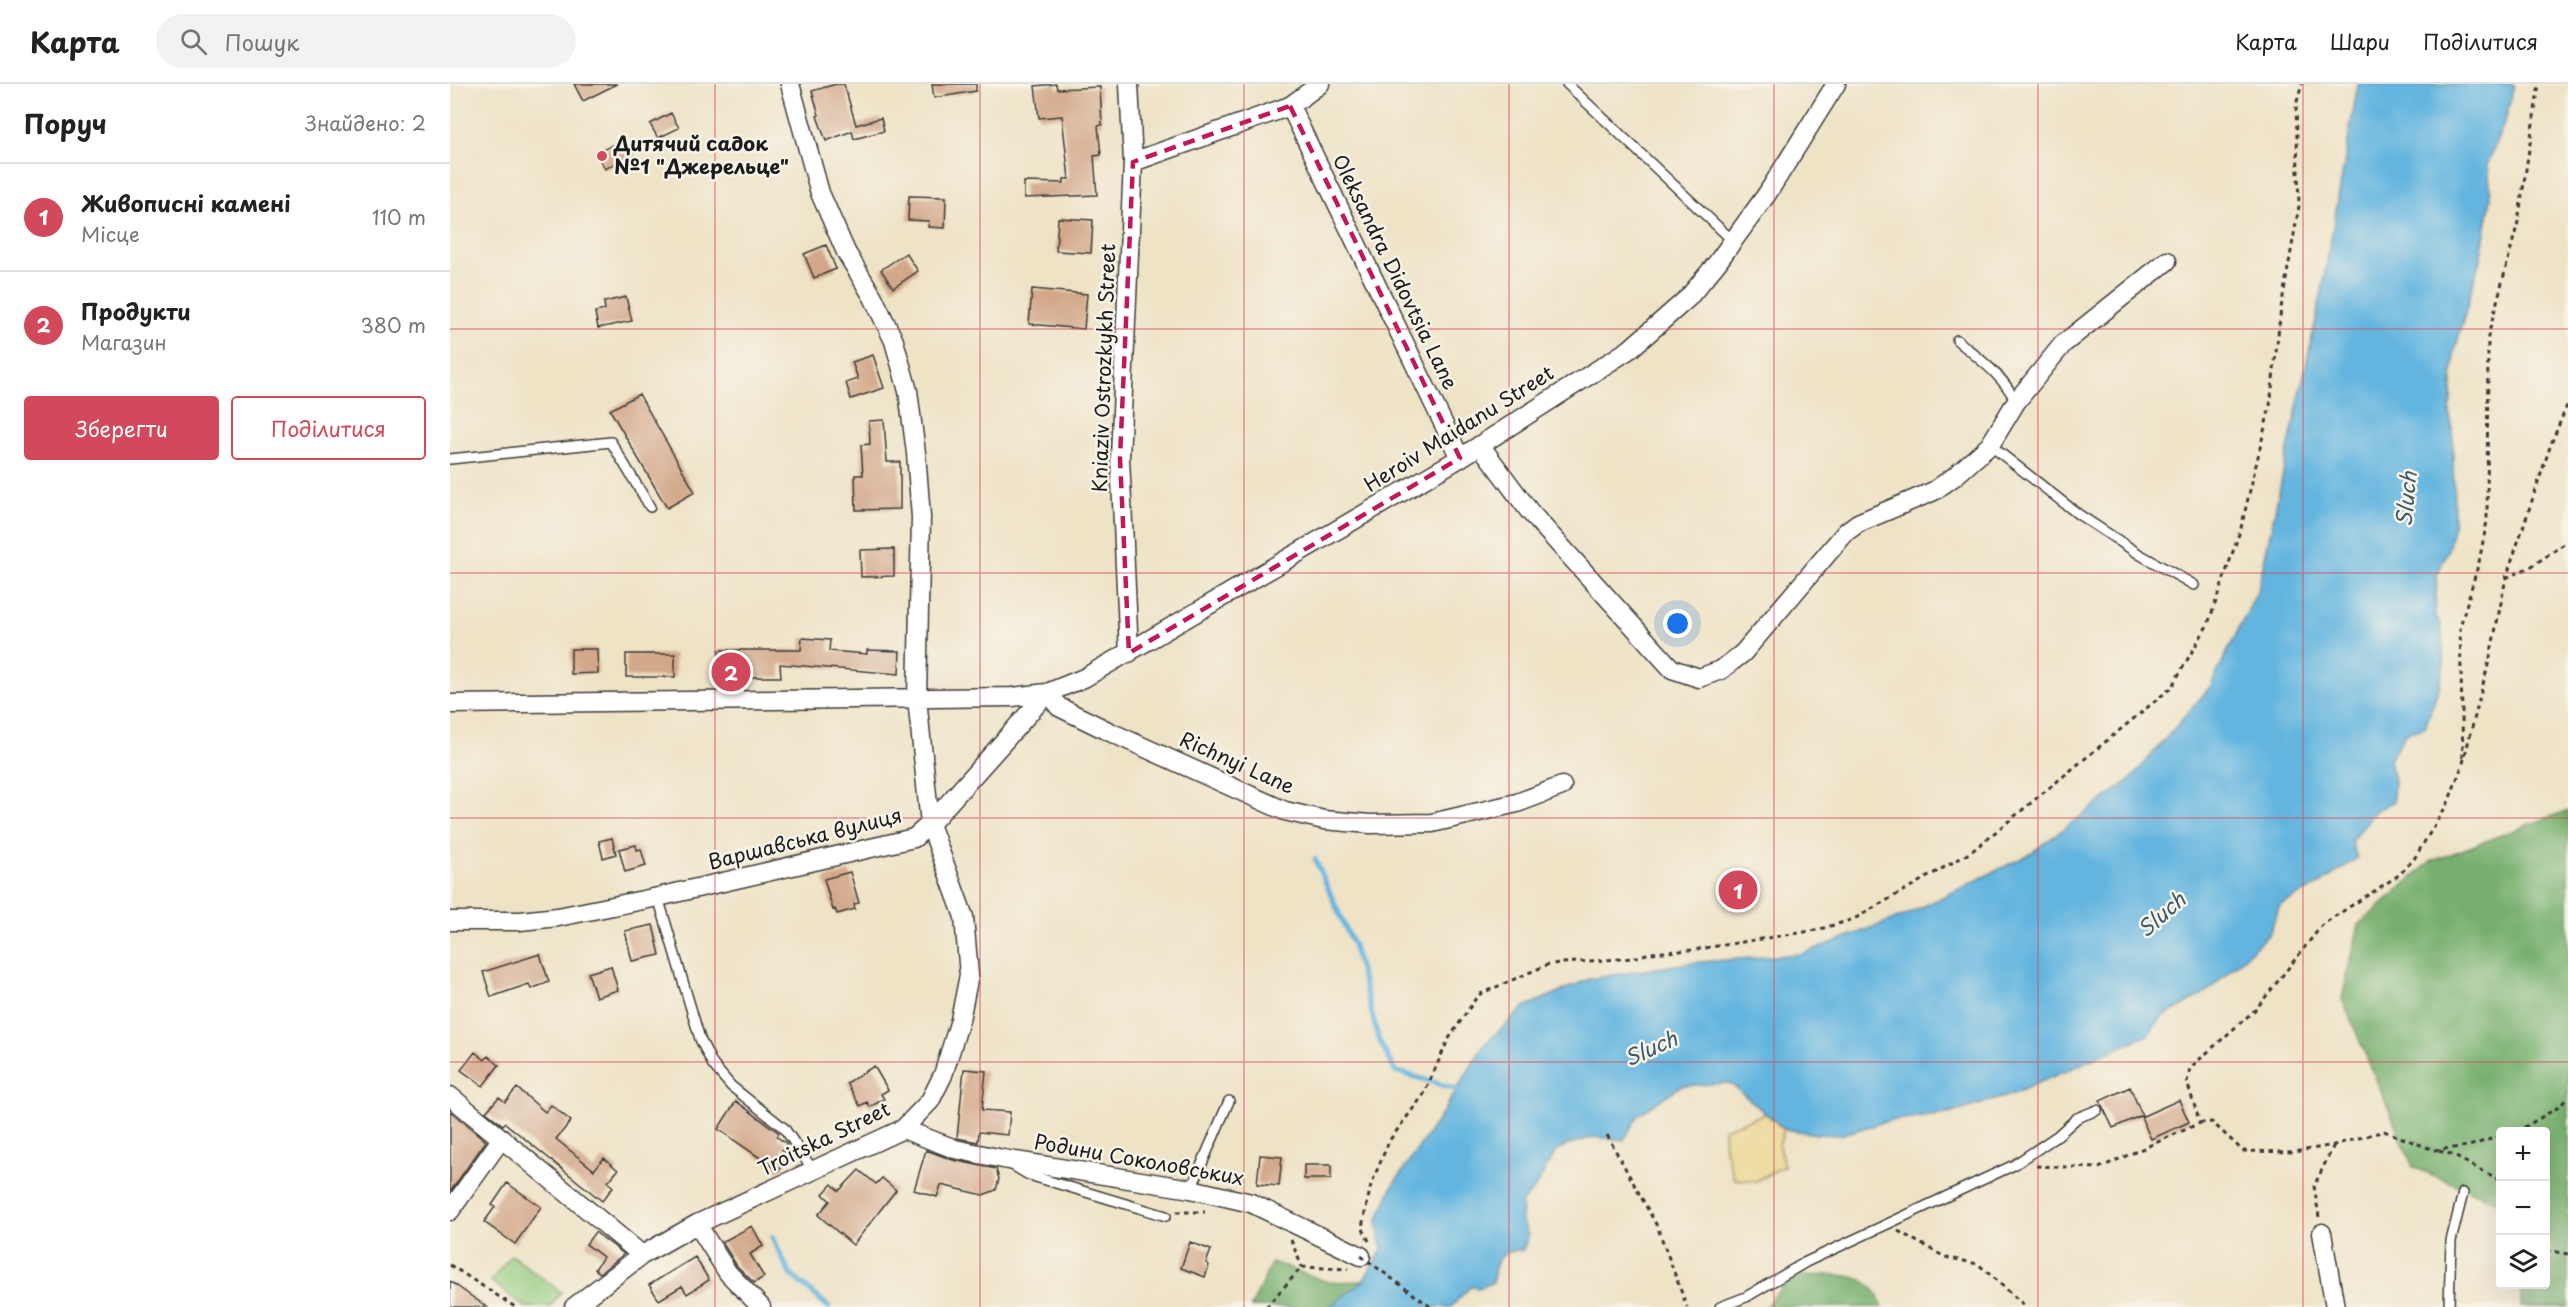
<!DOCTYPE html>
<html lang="uk">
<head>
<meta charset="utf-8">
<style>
  body { margin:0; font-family:"Playpen Sans",sans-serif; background:#f2f2f2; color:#222 }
  .controls { position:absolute; right:18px; bottom:18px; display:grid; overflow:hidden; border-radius:6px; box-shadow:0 6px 24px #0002 }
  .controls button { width:54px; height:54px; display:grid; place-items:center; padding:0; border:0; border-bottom:2px solid #e0e0e0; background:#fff; color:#222; font:30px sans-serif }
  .you { position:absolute; left:1228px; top:540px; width:21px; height:21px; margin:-15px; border:4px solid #fff; border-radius:50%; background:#1a73e8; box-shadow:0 0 0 9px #1a73e833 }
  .badge { display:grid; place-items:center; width:39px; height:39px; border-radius:50%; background:#d1495b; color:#fff; font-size:20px; font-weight:700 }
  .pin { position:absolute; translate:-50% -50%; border:3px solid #fff; box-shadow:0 2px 6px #0006 }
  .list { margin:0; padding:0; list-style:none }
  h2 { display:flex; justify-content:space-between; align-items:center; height:78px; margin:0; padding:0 24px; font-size:26px }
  h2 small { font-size:20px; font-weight:400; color:#767676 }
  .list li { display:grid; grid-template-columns:39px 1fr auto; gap:18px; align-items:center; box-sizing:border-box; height:108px; padding:0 24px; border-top:2px solid #e0e0e0 }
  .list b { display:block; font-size:22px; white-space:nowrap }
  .list p { margin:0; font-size:20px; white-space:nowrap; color:#767676 }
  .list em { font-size:20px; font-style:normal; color:#767676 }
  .actions { display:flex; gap:12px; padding:18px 24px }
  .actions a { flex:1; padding:14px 0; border:2px solid #d1495b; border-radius:6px; text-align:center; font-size:21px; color:#d1495b }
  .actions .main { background:#d1495b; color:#fff }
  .icon { flex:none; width:33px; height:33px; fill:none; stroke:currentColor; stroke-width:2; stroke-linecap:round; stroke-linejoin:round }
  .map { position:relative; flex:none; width:2118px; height:1223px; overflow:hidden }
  header { display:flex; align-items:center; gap:36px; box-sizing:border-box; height:84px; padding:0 30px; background:#fff; border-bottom:2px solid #e0e0e0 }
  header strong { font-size:28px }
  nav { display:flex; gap:33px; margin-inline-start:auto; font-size:21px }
  .search { width:420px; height:54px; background:#f2f2f2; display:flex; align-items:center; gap:15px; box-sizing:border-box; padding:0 21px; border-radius:33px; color:#767676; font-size:22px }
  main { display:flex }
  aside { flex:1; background:#fff }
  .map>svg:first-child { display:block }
</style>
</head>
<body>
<header>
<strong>Карта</strong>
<div class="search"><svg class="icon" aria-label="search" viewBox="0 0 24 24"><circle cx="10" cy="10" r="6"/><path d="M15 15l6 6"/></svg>Пошук</div>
<nav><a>Карта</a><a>Шари</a><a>Поділитися</a></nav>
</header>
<main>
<aside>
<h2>Поруч<small>Знайдено: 2</small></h2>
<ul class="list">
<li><span class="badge">1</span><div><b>Живописні камені</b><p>Місце</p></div><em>110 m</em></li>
<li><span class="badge">2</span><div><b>Продукти</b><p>Магазин</p></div><em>380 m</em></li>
</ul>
<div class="actions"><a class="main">Зберегти</a><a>Поділитися</a></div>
</aside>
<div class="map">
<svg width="2118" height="1223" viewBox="0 0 2118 1223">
  <rect width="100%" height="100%" fill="#f7f3e8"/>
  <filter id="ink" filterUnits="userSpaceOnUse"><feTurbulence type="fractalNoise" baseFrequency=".0167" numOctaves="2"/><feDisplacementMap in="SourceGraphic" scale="12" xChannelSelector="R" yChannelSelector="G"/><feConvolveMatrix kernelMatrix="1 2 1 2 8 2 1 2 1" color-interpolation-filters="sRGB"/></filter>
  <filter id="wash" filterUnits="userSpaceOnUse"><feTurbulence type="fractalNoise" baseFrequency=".008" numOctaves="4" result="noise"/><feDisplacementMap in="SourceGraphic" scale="24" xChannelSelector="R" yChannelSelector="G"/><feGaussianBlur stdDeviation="1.35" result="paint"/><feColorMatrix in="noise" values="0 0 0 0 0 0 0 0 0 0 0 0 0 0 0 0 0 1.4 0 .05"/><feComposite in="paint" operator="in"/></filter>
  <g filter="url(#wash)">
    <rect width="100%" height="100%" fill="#efe3c6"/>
    <path fill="#94cc7f" stroke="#58744e" stroke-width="1.5" d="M61 1171 111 1208 100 1223H75L41 1197Z"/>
    <path fill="#77b06e" stroke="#4a6645" stroke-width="1.5" d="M2118 726V1223H2071V1201L2096 1200V1048H2050V1119L1963 1083 1892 915 1909 841 1980 778Z
      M822 1178 878 1198 913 1197 879 1223H801Z
      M1348 1192C1382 1192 1421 1182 1432 1223H1315L1333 1202Z"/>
    <path fill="#eeda9e" stroke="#857b5d" stroke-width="1.5" d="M1317 1029 1334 1045 1329 1061 1334 1082 1306 1097 1284 1095 1275 1065 1274 1045Z"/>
    <path fill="#64b5df" stroke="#40687e" stroke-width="1.5" d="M1908 0H2064L2056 34 2038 79 2041 115 2031 171 2004 270 2000 330 2003 354 2004 439 1998 466 1987 491 1985 532 1991 541 1994 580 1990 600 1975 644 1956 649 1939 677 1944 695 1943 718 1926 726 1901 757 1907 774 1870 800 1830 821 1819 850 1756 909 1712 933 1698 951 1561 1011 1498 1030 1438 1037 1389 1051 1367 1050 1334 1045 1280 999 1231 1002 1188 1031 1174 1056 1144 1053 1117 1061 1105 1069 1084 1105 1072 1118 1071 1135 1078 1151 1073 1166C1051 1165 1044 1177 1043 1198L1030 1204 1020 1203 1001 1223H879L913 1197 932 1166 927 1137 943 1101 993 1028 1035 960 1075 923 1139 895 1238 879 1352 870 1456 831 1578 771 1680 696 1760 603 1808 506 1872 207Z"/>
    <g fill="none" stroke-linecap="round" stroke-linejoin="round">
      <path stroke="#64b5df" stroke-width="5" d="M865 775 903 861 929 956 945 987 1013 1007
        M322 1153 340 1190 379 1223"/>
    </g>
    <g id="blocks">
      <path fill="#d3a88a" d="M124 0H167L133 17Z
        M386 0H394L406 41 431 34 434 47 404 55 402 47 376 57 367 32 369 31 362 7Z
        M482 0H526V7L484 14Z
        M606 0 607 5 650 3 652 41 648 42 651 71 644 72 647 111 574 114V98L614 99V95H619L612 32 589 34 585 2Z
        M221 29 229 44 208 54 200 40Z
        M175 55 183 70 155 85 147 69Z
        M459 112 496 113 495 144 478 143 479 137 458 136Z
        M608 134 643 136 641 169 606 167Z
        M376 161 386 185 364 194 354 170Z
        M456 169 468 187 443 204 431 186Z
        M582 205 637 210 634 245 579 240Z
        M176 213 182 237 148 244 145 228 155 226 154 218Z
        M423 271 434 304 401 315 396 299 408 295 402 278Z
        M189 310 245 408 217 424 160 326Z
        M434 336 437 378H450V425L406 426 405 391H413L411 361 420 360 419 337Z
        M444 465V492L411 493 410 466Z
        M352 554 380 556 379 567 417 570V566L450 567 449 590 330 580 331 593H269V566H351Z
        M121 565H147L148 589 121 590Z
        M176 570H225V593H176Z
        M162 754 166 770 153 774 149 757Z
        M186 761 187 766 191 765 196 782 175 788 169 765Z
        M400 788 409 819 404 820 405 825 387 830 385 825 383 826 374 795Z
        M203 841 210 871 182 877 175 847Z
        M90 870 99 898 81 905 79 900 41 913 33 888Z
        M161 882 168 906 146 913 138 889Z
        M25 968 35 976 38 972 49 981 33 1002 11 986Z
        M424 982 438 1006 431 1010 434 1015 420 1023 417 1018 410 1022 397 999Z
        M514 985 536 987 532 1026 560 1028 558 1051 529 1048 528 1058 507 1054Z
        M1680 1003 1692 1031 1663 1044 1650 1017Z
        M67 1004 95 1028 101 1021 121 1037 106 1055 144 1086 154 1074 168 1086 158 1098 163 1103 152 1117 55 1039 53 1041 36 1028 49 1013 55 1018Z
        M1729 1016 1739 1038 1701 1055 1691 1033Z
        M286 1017 329 1049 327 1053 337 1060 332 1066 340 1071 329 1087 268 1045Z
        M0 1027 36 1057 0 1108Z
        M476 1066 503 1076 546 1085 549 1095 546 1106 533 1111 491 1101 487 1113 464 1106Z
        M810 1071 832 1073 829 1102 807 1100Z
        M854 1081H881V1095H854Z
        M409 1086 426 1100 432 1094 446 1106 403 1161 368 1131 380 1117 373 1110 382 1100 389 1107Z
        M57 1099 91 1123 65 1160 34 1138 45 1123 42 1121Z
        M302 1142 313 1162 300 1170 314 1193 304 1199 287 1182 272 1158Z
        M145 1148 174 1170 150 1189 145 1185 153 1173 136 1160Z
        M740 1158 761 1166 756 1179 759 1181 755 1193 731 1184Z
        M245 1173 259 1196 237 1210 232 1202 209 1216 199 1201Z
        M0 1197 18 1210 37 1223H0Z"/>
    </g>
  </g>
  <g filter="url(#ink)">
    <use href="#blocks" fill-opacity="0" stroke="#3c3a36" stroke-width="1.5"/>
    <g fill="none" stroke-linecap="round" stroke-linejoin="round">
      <g stroke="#3c3a36" stroke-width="12">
        <path id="lane" d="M1117 0 1283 157
          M1507 256C1528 274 1554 292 1566 318
          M1540 361 1628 430 1689 470 1744 501
          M0 375 161 358 200 423
          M208 813 250 955 263 981 281 1002 334 1044 363 1086
          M562 1081 579 1091 716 1132
          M741 1105 779 1017
          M1270 1223 1296 1213 1356 1178 1564 1081 1607 1052 1627 1034 1647 1026
          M1999 1223 2001 1157 2013 1109"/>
      </g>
      <g stroke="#3c3a36" stroke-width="21">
        <path id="street" d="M679 0 683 78 670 374 679 569
          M840 22 1010 374
          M683 78 840 22 870 0
          M1030 361 1080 428 1222 585 1249 594 1271 586 1293 569 1396 448 1408 439 1484 407 1505 392 1540 361 1566 318 1613 260 1717 177
          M0 620 562 613 597 609 634 594 1010 374 1180 265 1238 214 1267 179 1317 110 1386 0
          M0 837H70L108 833 208 813 464 754 480 740 597 609 609 623 660 648 835 727 874 736 920 740 982 739 1067 719 1112 702
          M0 1012 192 1171
          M453 1045 505 1065 553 1075 741 1105 801 1119 911 1172
          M0 1127 52 1054
          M247 1140 278 1189 311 1223
          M1872 1149 1885 1223
          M124 1223 192 1171 247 1140 453 1045 480 1017 493 991 510 936 519 891 514 833 480 740 467 614 471 433 466 369 458 307 444 257 423 213 396 168 370 109 340 0"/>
      </g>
      <path stroke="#3c3a36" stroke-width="3" stroke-dasharray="4.5 4.5" stroke-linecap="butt" d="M2056 494 2082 482 2118 457
        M2013 674 2010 543 2029 478 2037 437 2038 252 2068 138 2089 0
        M1750 1039 1762 1038 1793 1067 1844 1068 1884 1061 1934 1047 1984 1066 2019 1062 2050 1052
        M2066 1048 2107 1024 2118 1014
        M1157 1051 1207 1142 1237 1223
        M1989 1067 2000 1070 2050 1096
        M1586 1082 1649 1084 1750 1039 1737 998 1740 984 1806 925 1873 840 1949 791 1964 775 1998 719 2013 679 2040 573 2056 494 2101 360 2118 319
        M726 1128H755
        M1869 1133 1864 1102 1884 1061
        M1448 1147 1495 1173 1528 1180 1576 1223
        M841 1156 852 1183
        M919 1157 912 1143 921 1101 939 1057 974 1010 998 956 1028 911 1099 880 1183 874 1200 869 1243 866 1367 846 1404 835 1521 768 1721 604 1758 540 1774 494 1791 444 1820 322 1831 224 1849 122 1846 21 1852 0
        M2096 1166 2118 1170
        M0 1181 65 1223
        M852 1183 898 1185
        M816 1223 852 1183"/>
      <use href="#lane" stroke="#fff" stroke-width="9"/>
      <use href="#street" stroke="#fff" stroke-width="18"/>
      <path stroke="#3c3a36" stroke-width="3" stroke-dasharray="4.5 4.5" stroke-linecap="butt" d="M911 1172 981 1223"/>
    </g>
  </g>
  <path fill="none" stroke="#c2185b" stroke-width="4.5" stroke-dasharray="12 8" stroke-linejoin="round" d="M840 22 1010 374 679 569 670 374 683 78Z"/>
  <path fill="none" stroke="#d1495b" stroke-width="1.5" stroke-opacity="0.55" d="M265 0V1223M530 0V1223M794 0V1223M1059 0V1223M1324 0V1223M1588 0V1223M1853 0V1223M0 245H2118M0 489H2118M0 734H2118M0 978H2118"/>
  <circle fill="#d1495b" stroke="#f7f3e8" stroke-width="2" cx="152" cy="72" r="6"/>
  <g text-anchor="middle" stroke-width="5" stroke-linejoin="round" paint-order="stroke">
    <g font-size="20" font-weight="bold" fill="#1c1c1c" stroke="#f7f3e8" text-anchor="start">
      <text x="164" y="67">Дитячий садок<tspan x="164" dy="23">№1 "Джерельце"</tspan></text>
    </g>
    <g font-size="20" fill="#1c1c1c" stroke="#f7f3e8">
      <text transform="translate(945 188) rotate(64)" y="7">Oleksandra Didovtsia Lane</text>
      <text transform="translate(654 284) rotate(-88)" y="7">Kniaziv Ostrozkykh Street</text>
      <text transform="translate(1009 345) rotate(-32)" y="7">Heroiv Maidanu Street</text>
      <text transform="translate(787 679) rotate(24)" y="7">Richnyi Lane</text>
      <text transform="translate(355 755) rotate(-14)" y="7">Варшавська вулиця</text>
      <text transform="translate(374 1055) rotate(-26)" y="7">Troitska Street</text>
      <text transform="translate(689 1076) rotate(10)" y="7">Родини Соколовських</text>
    </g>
    <g font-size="21" font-style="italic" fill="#39596a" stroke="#f7f3e8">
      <text transform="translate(1957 415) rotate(-84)" y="7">Sluch</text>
      <text transform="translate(1712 831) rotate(-41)" y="7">Sluch</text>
      <text transform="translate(1201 965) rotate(-24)" y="7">Sluch</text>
    </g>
  </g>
</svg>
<div class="controls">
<button>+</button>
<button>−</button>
<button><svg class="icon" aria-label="layers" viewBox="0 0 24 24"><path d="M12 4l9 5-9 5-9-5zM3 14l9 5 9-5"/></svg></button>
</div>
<div class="you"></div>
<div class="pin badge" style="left:1288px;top:806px">1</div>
<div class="pin badge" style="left:281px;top:588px">2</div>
</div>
</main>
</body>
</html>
